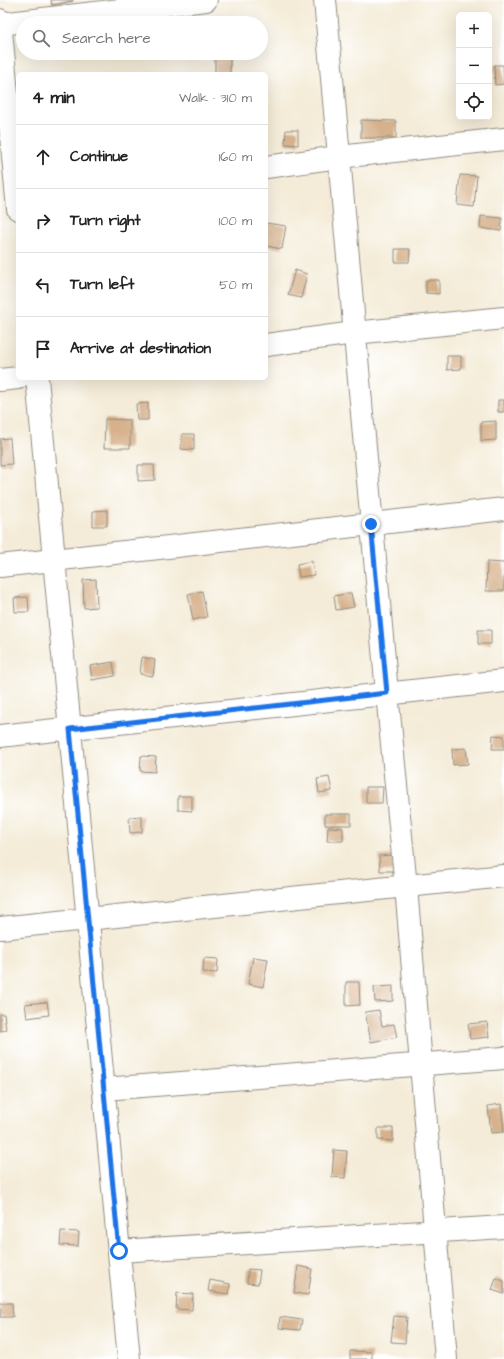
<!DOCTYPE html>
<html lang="en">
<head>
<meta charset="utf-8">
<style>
  body { margin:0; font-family:"Architects Daughter",sans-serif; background:#f2f2f2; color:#222 }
  .controls { position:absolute; right:12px; top:12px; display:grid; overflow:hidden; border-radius:6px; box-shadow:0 4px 16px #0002 }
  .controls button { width:36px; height:36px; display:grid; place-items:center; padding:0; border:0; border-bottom:1px solid #e0e0e0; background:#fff; color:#222; font:20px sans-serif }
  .stop { position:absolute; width:12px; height:12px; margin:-9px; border:3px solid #1a73e8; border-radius:50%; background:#fff }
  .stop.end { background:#1a73e8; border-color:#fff; box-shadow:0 1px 4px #0008 }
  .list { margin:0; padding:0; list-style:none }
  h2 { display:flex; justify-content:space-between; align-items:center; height:52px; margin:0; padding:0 16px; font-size:17px }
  h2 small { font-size:13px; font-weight:400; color:#767676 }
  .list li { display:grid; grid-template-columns:26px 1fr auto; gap:12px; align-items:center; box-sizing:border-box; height:64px; padding:0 16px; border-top:1px solid #e0e0e0 }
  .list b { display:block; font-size:15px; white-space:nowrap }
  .list em { font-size:13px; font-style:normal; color:#767676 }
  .icon { flex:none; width:22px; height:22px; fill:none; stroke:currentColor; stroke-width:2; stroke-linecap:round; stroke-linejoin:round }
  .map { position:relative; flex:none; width:504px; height:1359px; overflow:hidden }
  .search { position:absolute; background:#fff; box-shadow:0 4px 16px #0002; left:16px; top:16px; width:252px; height:44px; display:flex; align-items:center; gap:10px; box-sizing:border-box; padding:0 14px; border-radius:22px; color:#767676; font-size:15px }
  .panel { position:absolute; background:#fff; box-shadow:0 4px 16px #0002; left:16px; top:72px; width:252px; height:308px; border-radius:6px }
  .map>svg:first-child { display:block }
</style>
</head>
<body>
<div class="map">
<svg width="504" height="1359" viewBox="0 0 504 1359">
  <rect width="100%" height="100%" fill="#fff"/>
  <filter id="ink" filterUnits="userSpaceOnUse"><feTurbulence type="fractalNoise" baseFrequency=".025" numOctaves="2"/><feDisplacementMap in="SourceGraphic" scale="8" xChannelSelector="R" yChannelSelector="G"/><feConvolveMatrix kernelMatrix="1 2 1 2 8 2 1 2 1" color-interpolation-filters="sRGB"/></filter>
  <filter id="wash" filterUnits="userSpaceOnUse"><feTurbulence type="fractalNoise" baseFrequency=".012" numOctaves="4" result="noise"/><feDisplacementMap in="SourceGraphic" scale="16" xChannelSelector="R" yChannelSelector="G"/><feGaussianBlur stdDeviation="0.9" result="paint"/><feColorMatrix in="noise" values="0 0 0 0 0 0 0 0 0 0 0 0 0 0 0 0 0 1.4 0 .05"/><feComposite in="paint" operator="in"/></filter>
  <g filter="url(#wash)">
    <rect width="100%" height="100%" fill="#f4ecd8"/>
    <g id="blocks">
      <path fill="#d6b18b" d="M51 0H73V1L52 5Z
        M215 56H230V74H215Z
        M494 65H503L504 84 495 85Z
        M361 120 396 121V138H361Z
        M286 130H298V145L285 144Z
        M460 175 477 176 474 207 457 205Z
        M481 216 502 218 501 231 480 228Z
        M266 223 286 226 282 249 266 246Z
        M395 249H410L409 262H395Z
        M295 270 307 274 301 298 288 295Z
        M426 280H439V294L426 293Z
        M447 356H461V369L447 370Z
        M498 400H504V412H498Z
        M148 403V420H137L136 404Z
        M105 419 130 420V448H104Z
        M496 421V440L481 441V422Z
        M182 434H194V450L181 449Z
        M10 438 12 464 0 465V439Z
        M138 465H154L155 480 138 481Z
        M107 510V526H93V511Z
        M312 561 314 575 299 577 297 564Z
        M487 562 504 563V591H486Z
        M96 579 97 607 84 608 83 580Z
        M202 591 207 617 193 620 188 594Z
        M351 593 354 607 336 610 334 596Z
        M28 597 29 612H15L14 598Z
        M478 630H491V644H478Z
        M142 657 155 660 153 676 140 674Z
        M113 662 115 676 92 680 90 666Z
        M493 735 504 736V749H492Z
        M466 748 468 764 453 765 452 749Z
        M141 756 156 757 155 772 140 771Z
        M329 777 332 791 319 793 317 779Z
        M366 787H383L382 803H366Z
        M178 796H192V811L178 810Z
        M325 814H351V825H325Z
        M142 816V832L130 833 129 817Z
        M328 827 343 828V841H327Z
        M393 855 394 871H380L379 856Z
        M253 957 268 959 263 987 248 984Z
        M204 958 218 959 217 973 203 972Z
        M346 982H359L360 1005 346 1006Z
        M393 986V1001L375 1002 374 987Z
        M47 1002 49 1015 27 1018 25 1004Z
        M379 1010 382 1026 394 1024 397 1037 371 1042 365 1012Z
        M0 1014H4L6 1030 0 1031Z
        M487 1022 489 1037 470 1039 468 1024Z
        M501 1104 504 1132 491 1133 488 1106Z
        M378 1128H393V1141L378 1140Z
        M334 1150 347 1151 345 1178 332 1177Z
        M61 1231 79 1232 78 1246 60 1245Z
        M298 1266 312 1269 308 1295 294 1293Z
        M248 1269 260 1270 258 1284 247 1283Z
        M496 1278 504 1281V1294L492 1290Z
        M210 1280 230 1284 229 1294 208 1291Z
        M177 1293 193 1294 192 1310 176 1309Z
        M0 1303H12L13 1317H0Z
        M394 1316 407 1317 405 1343 391 1342Z
        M280 1317 302 1320 300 1330 279 1328Z
        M350 1351 372 1352V1359H350Z"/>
    </g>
  </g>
  <g filter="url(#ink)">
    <use href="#blocks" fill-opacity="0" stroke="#908c82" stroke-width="1"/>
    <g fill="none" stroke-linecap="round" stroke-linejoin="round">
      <g stroke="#908c82" stroke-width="24">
        <path id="street" d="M325 0 387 693 406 887 446 1359
          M0 20 18 209
          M0 24 206 0
          M266 167 339 157 504 139
          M266 345 354 333 504 318
          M37 378 129 1359
          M0 380 18 378
          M0 566 504 509
          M0 736 504 681
          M0 928 504 876
          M104 1089 504 1058
          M119 1251 504 1227"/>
      </g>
      <use href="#street" stroke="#fff" stroke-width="22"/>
    </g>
  </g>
  <g fill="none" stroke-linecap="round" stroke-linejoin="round" filter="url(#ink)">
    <path stroke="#1a73e8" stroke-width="5" d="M119 1251 70 729 387 693 371 524"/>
  </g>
</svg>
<div class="controls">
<button>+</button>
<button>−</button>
<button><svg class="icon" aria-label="locate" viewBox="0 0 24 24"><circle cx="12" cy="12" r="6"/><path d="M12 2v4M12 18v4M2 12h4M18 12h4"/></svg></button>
</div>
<div class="stop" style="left:119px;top:1251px"></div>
<div class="stop end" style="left:371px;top:524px"></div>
<div class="search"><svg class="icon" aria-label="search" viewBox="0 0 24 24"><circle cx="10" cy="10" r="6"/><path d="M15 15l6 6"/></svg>Search here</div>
<section class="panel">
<h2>4 min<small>Walk · 310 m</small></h2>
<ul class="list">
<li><svg class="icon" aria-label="ahead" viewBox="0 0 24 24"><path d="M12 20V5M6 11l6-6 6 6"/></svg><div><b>Continue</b></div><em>160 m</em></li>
<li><svg class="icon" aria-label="right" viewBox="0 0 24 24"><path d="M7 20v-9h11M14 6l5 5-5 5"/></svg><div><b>Turn right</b></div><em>100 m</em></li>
<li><svg class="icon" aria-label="left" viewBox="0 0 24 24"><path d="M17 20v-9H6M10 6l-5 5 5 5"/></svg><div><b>Turn left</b></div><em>50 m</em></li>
<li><svg class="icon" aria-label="arrive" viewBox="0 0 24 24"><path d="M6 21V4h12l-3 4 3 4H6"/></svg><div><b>Arrive at destination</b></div></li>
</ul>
</section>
</div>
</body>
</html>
